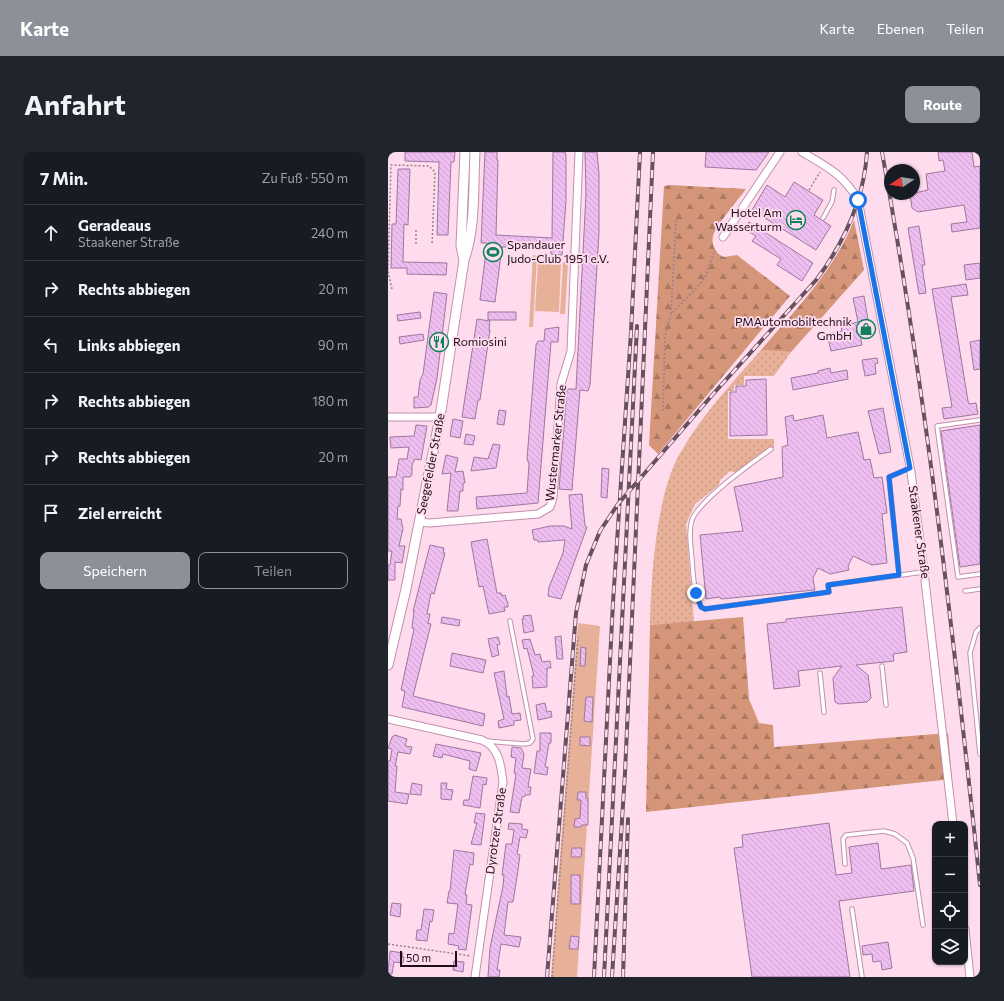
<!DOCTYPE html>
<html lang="de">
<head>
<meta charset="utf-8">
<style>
  body { margin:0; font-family:Commissioner,sans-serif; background:#20242c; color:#f1f3f6 }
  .controls { position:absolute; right:12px; bottom:12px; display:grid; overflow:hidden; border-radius:8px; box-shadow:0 1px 3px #0004 }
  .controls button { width:36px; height:36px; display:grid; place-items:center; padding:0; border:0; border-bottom:1px solid #363941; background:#171b24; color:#f1f3f6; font:20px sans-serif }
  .compass { position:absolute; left:496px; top:12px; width:36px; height:36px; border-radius:50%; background:#171b24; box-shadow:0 1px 3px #0004; rotate:258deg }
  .scale { position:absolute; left:12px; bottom:10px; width:57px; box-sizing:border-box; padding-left:4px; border:2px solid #1e0c17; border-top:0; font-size:11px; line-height:14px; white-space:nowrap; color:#1e0c17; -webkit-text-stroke:3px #fedcee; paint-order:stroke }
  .stop { position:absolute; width:12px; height:12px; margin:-9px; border:3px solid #1a73e8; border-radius:50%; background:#fff }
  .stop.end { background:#1a73e8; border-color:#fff; box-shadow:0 1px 4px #0008 }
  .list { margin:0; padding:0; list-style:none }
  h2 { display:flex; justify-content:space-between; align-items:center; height:52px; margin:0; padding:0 16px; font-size:17px }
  h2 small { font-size:13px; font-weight:400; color:#9ea1a6 }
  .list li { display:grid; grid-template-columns:26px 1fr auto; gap:12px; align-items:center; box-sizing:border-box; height:56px; padding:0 16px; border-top:1px solid #363941 }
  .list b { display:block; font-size:15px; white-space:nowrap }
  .list p { margin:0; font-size:13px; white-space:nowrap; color:#9ea1a6 }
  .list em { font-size:13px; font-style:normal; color:#9ea1a6 }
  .actions { display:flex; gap:8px; padding:12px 16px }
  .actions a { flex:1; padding:9px 0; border:1px solid #8c9099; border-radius:8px; text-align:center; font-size:14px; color:#8c9099 }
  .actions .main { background:#8c9099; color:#fff }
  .icon { flex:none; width:22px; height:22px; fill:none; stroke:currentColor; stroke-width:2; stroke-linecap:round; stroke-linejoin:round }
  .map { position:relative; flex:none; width:592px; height:825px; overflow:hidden; border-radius:8px }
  header { display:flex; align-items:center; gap:24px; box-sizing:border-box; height:56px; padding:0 20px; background:#8c9099; color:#fff }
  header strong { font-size:19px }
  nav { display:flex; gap:22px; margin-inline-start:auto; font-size:14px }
  .intro { display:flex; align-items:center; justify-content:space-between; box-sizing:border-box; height:96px; padding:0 24px }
  h1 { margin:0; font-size:28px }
  .button { padding:10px 18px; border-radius:8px; background:#8c9099; color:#fff; font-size:14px; font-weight:700 }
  main { display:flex; gap:24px; padding:0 24px }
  aside { flex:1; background:#171b24; border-radius:8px; box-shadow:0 1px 3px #0004 }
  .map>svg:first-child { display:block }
</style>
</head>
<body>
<header>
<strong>Karte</strong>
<nav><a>Karte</a><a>Ebenen</a><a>Teilen</a></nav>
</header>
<div class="intro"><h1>Anfahrt</h1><a class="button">Route</a></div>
<main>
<aside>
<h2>7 Min.<small>Zu Fuß · 550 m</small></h2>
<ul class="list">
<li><svg class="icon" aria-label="ahead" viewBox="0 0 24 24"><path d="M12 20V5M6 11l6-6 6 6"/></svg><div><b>Geradeaus</b><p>Staakener Straße</p></div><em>240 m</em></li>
<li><svg class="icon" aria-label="right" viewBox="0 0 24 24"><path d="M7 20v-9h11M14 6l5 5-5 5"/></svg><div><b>Rechts abbiegen</b></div><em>20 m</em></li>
<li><svg class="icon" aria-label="left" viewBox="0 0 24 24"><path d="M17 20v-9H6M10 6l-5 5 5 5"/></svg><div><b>Links abbiegen</b></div><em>90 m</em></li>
<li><svg class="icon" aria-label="right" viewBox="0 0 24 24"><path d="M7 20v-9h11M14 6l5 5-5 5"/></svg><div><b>Rechts abbiegen</b></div><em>180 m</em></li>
<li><svg class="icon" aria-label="right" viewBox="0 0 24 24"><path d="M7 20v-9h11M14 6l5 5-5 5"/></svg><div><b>Rechts abbiegen</b></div><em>20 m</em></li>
<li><svg class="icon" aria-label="arrive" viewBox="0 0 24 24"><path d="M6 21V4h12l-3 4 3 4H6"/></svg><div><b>Ziel erreicht</b></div></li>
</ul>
<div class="actions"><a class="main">Speichern</a><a>Teilen</a></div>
</aside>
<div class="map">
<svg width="592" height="825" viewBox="0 0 592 825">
  <defs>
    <pattern id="grass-dots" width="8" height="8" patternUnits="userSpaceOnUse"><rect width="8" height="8" fill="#e7b098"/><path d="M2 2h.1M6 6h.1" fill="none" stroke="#c69682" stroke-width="1.8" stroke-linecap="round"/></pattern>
    <pattern id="forest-firs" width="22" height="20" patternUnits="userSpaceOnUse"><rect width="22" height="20" fill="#d49578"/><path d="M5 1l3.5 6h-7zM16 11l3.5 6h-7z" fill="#ab7861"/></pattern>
    <pattern id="building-back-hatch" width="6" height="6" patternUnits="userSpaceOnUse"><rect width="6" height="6" fill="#efbef1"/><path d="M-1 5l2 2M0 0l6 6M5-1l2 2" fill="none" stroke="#cca2ce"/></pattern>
  </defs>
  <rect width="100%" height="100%" fill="#fedcee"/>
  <path fill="url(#grass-dots)" d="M373 198 403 200 386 224H356V233H346V239H340V287H386V296L349 321 342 319 332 328 331 333 307 352 298 372 306 470 262 473C263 427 268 344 291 303 313 264 344 231 373 198Z"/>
  <path fill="url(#forest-firs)" d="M282 33 358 37C351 47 328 73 325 84 323 93 328 102 336 105L349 103 402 144 270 302 261 293 276 34Z
    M466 68 476 118 403 200 373 198C407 158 447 118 466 68Z
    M355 465 361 547 371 571 385 573 386 595 560 581 564 627 258 660 262 473Z"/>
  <path fill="#e7b098" d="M145 103 149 104 145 175H141Z
    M150 109 173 110 171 160 147 159Z
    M175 110H180L177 162H172Z
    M190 471 212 474 189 825H163Z"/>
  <path fill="url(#building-back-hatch)" stroke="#9d779e" d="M17 0H67L66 10H63L60 83H49L51 10 17 9Z
    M97 0H109V8H110L108 83 164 86 165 0H177L178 3V49L174 103 163 102V97L114 95 107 150 92 148 99 91H93Z
    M197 0H209L211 22V80L202 233 200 239 192 238 184 338 171 337 179 237H188L198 42Z
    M318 0H381L368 18 317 15Z
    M550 0H584L586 15 592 14V76L564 80 563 72 579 70 576 53 530 60 524 56 522 42 540 38 538 22 557 19 555 8 551 9Z
    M10 17H22L20 73 16 72 15 110 59 111 58 123 19 122V116H3L4 72H8Z
    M406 30 435 48 426 63 443 74 428 98 364 58 379 33 397 45Z
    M361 70 425 111 414 129 389 113 393 107 364 89 368 84 356 77Z
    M531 74 537 113H534L538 141 531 142 520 76Z
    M592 111V126L578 128 576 113Z
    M578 132 580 143 563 145 580 249 581 252 588 251 590 262 556 267 554 256 564 255 544 137Z
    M46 140 59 142 49 226 43 253 41 255 26 256V245H30L32 228 35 222Z
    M476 144 482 180 472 182 474 193 443 199 439 182 454 179 453 174 470 170 465 146Z
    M32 160 33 166 10 169 9 163Z
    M100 160H128V168H100Z
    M89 167 102 169 101 178H102L92 248H90L87 267 74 265Z
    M171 175 170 190H163L150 351 89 357 88 345 139 341 141 312 139 307 148 193 150 189H156L157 177Z
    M35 182 36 188 12 192 11 185Z
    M592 188V217L586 218 582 190Z
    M489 206 490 211 487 212 488 222 477 224 474 208Z
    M442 216 443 221 459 218 460 227 405 238 403 226 430 221V219Z
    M378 227 379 283 342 284V240H348V234H358V228Z
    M495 256 503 300 491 302 480 259Z
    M111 258 118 259 116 273 109 272Z
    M405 263 406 269 435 263 439 286 470 280 476 308 482 307 486 326 494 325 499 361 494 362 499 411 484 413 465 404 460 414 461 418 442 422 430 416 425 426 427 438 333 447 332 445 318 447 312 383 355 379 346 335 395 325 394 295 400 293 397 265Z
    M65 267 75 269 72 286 62 284Z
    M28 273 39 274 33 308 27 307 24 313V323L22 325H15V338L13 337 12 354H10L9 367H13L15 377 11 394H17L14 411 7 410V428H0V413H2L4 399H0V325H8L11 307H19L21 295 3 296 2 285 26 284Z
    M592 273V412L572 415 553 279Z
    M78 282 87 284 85 293 76 292Z
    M105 292 112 293 108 316 83 319 86 305 100 307Z
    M58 303 70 306 67 320 75 319 77 331H75V339H72L70 359H59L63 321 54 322Z
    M214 316 221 317 219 346 213 345Z
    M194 342 197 374 199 375 173 447 160 444 161 435 175 401 177 388 150 390V388H146L144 378 162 374H176L184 377 181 343Z
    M99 387 109 441H113L114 444 117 443 120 452V455H116L117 459 101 462 95 434 91 435 83 390Z
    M42 393 56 396 55 401H57L46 442 43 441 39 462H42L40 471 43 472 25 544 97 562 95 574 14 555 17 539 13 538 26 477 24 476 26 459H25Z
    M514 455 519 500 505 502 506 509 468 513 480 523 483 546 479 550 451 552 447 550 445 526 454 514 410 519 412 534 386 537 379 472 398 470V467Z
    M143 463 146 479 136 481 134 467H136L135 464Z
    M54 465 72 468 71 474 53 471Z
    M173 484 175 507H169L167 485Z
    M110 485 112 492 109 493 111 503 104 505 100 487Z
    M142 487 147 503 152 502 154 510 162 509 163 516H159V535L145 536 144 524H146L139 496 136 497 134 488Z
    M193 495 198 496 197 514H192Z
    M64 501 98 508 95 521 62 514Z
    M116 519 119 545 121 544 124 562 132 561 133 568 126 569V573L111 576 110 569 116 567 106 521Z
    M198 545H205L204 570 196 569Z
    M157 551 159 560 163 559 164 565 150 568 148 553Z
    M152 581H163V591H161L157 615H160L159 623 146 621 149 599H152Z
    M7 583 19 587 17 594 24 595 22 602 10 600 7 614H9L7 640 21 642 19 652 0 649V609H2L4 597 0 596 4 585Z
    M192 585H202V594L192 593Z
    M48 592 93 601 88 619 81 617 82 609 55 602 54 606 45 604Z
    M124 595 133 596 136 602 134 616 143 617 140 635H143L142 643H137L136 645H134L131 661 122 660 128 622 126 621 128 606 123 605Z
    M85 624 99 626 98 633 95 632 92 656 75 653 76 648H81Z
    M24 631 34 633 33 643 22 642Z
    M53 631H59L58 637 65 638 63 648 53 647Z
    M190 640H198V646H200V673H194L193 675H186L187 667 192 666 193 648H189Z
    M88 661 97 662 93 693 83 692 89 671H86Z
    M121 671 134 672V677L140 678 138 686 132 685 129 702 132 703 129 725 125 750H120L116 783 133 785 131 795 113 792 109 818H112L111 825H100L102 796 115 734 116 723H114L118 692H124L126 678 120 677Z
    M441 671 448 723 464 721 461 695 490 691 493 717 523 713 526 739 451 749 462 825H364L346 696 355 695 354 683Z
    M184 696H194L193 705H183Z
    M66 698 86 701 85 713 82 712 77 742 79 743 78 752 84 753 78 798 70 797 71 794 60 792 61 781 66 782 70 752 59 751 61 739H62Z
    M183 723H192V752H183Z
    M4 751 13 752 12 765 2 763Z
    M36 757 46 758 44 770 42 769 39 789 28 788 29 778H33Z
    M183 784 191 785 190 797H181Z
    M500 790 504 816 494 818 493 809 485 810 484 802 475 803 474 794Z
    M2 799 15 801 14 805H16L15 811 6 810 4 822 0 821Z
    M66 809 76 810 75 820 65 818Z"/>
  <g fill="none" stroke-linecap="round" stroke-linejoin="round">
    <g stroke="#c390ac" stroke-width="5.5">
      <path id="service" d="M435 66 444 50 446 38
        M592 268 549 274 570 425 592 422
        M383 297C364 311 312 347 304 368 300 380 303 395 304 408 305 424 306 440 313 455L317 457 441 440 440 433 535 420
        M511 423 501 325 522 316
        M577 439 592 437
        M592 476 588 480 582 501 592 602
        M494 514 498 553
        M432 521 436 560
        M98 589 136 592 142 591 145 587 122 469
        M457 712 455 687 458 683 496 679 507 682 519 691 525 706 535 773
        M464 757 474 825"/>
    </g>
    <g stroke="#c390ac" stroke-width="9">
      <path id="minor" d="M414 0C438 14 456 23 470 48L523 320 536 420 565 672
        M335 85 392 0
        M0 265H52
        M32 370 42 371 150 362 162 355 165 346 173 232 183 199 191 0
        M0 567 94 588C111 595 113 613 115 630L87 825
        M577 777 582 825"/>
    </g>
    <g stroke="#c390ac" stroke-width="11">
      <path id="tertiary" d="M76 108 73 94 77 0
        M0 513 18 437 52 265 76 108C88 75 85 35 87 0"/>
    </g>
    <path stroke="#9b808f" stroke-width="1.5" stroke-dasharray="2 2" stroke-linecap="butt" d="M421 38 432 20
      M28 78V93
      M4 137 0 119 3 13 41 14 47 20 44 93
      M283 162 288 67
      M275 259 277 184 283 162 306 139 317 125 327 98
      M0 792 83 804
      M164 825 190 485"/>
    <use href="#service" stroke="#fff" stroke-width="3.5"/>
    <use href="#minor" stroke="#fff" stroke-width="7"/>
    <use href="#tertiary" stroke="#fff" stroke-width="9"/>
    <g stroke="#68515e" stroke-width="4">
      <path id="rail" d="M494 0C538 242 566 488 592 733
        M159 825 188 461 198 413 212 379 230 352 326 241 429 127C457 89 476 48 479 0
        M206 825 225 450 243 180 252 0
        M216 825 249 174
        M224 825 237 621 265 0
        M235 825 240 667"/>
    </g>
    <use href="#rail" stroke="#fedcee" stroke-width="2.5" stroke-dasharray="8" stroke-linecap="butt"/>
  </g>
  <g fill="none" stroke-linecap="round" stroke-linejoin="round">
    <path stroke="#1a73e8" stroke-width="5" d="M308 441 313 455 317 457 441 440 440 433 511 423 501 325 522 316 470 48"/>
  </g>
  <defs>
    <g id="hotel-ring" transform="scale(1)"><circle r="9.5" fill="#fedcee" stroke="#10815e" stroke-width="1.5"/><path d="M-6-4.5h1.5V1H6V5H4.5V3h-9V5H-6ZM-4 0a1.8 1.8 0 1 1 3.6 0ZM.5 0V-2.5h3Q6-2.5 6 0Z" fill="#10815e"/></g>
    <g id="stadium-ring" transform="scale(1)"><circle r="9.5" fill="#fedcee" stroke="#10815e" stroke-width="1.5"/><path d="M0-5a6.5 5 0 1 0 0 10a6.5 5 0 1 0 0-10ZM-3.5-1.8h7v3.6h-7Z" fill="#10815e"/></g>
    <g id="shop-ring" transform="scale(1)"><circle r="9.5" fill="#fedcee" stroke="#10815e" stroke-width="1.5"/><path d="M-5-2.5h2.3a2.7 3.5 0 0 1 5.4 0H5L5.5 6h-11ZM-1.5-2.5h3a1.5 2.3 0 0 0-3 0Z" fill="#10815e"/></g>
    <g id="restaurant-ring" transform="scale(1)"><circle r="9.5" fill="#fedcee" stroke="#10815e" stroke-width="1.5"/><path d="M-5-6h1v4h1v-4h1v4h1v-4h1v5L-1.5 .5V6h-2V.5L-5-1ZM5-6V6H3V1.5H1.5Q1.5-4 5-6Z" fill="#10815e"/></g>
  </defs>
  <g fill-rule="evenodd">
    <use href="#hotel-ring" x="408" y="68"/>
    <use href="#stadium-ring" x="105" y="100"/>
    <use href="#shop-ring" x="478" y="177"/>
    <use href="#restaurant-ring" x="51" y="190"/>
  </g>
  <g text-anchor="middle" stroke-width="3.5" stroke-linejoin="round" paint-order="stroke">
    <g font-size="12" fill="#1e0c17" stroke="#fedcee" text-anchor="end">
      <text x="394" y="65">Hotel Am<tspan x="394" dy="14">Wasserturm</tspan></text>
      <text x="119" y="97" text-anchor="start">Spandauer<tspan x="119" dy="14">Judo-Club 1951 e.V.</tspan></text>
      <text x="464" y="174">PMAutomobiltechnik<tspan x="464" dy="14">GmbH</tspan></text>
      <text x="65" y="194" text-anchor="start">Romiosini</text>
    </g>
    <g font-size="12" fill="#1e0c17" stroke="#fedcee">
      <text transform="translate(168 291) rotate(-84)" y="4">Wustermarker Straße</text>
      <text transform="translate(43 312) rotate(-79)" y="4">Seegefelder Straße</text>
      <text transform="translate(531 380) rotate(82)" y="4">Staakener Straße</text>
      <text transform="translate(108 679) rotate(-82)" y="4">Dyrotzer Straße</text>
    </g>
  </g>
</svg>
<div class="controls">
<button>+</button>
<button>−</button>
<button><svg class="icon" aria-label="locate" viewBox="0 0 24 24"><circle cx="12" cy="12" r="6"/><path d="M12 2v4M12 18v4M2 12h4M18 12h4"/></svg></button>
<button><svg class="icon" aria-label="layers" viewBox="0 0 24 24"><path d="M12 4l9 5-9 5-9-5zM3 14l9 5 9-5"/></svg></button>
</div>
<svg class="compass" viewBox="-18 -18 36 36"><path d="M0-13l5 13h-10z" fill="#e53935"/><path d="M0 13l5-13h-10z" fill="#9ea1a6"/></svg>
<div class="scale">50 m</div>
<div class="stop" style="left:470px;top:48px"></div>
<div class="stop end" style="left:308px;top:441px"></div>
</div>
</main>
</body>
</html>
